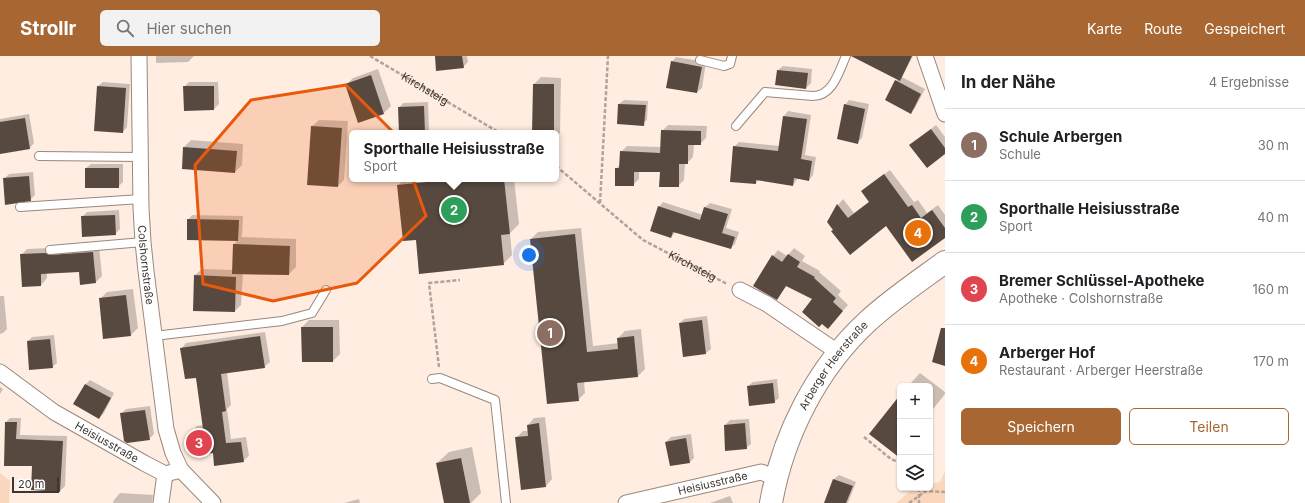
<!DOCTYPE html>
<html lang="de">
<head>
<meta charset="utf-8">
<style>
  body { margin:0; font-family:Inter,sans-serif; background:#f2f2f2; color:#202124 }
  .controls { position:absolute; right:12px; bottom:12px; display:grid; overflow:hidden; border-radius:6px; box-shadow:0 1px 3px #0004 }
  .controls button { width:36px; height:36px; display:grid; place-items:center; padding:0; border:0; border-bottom:1px solid #e0e0e0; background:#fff; color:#202124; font:20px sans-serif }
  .scale { position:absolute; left:12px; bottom:10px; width:47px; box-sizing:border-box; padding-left:4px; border:2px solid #3c3530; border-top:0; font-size:11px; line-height:14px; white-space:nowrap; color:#3c3530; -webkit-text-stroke:3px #fefefe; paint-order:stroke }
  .you { position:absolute; left:529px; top:199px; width:14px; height:14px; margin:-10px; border:3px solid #fff; border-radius:50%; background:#1a73e8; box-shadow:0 0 0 6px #1a73e833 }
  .badge { display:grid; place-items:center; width:26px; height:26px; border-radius:50%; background:#a86732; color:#fff; font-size:13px; font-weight:700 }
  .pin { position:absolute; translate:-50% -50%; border:2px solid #fff; box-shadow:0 1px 4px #0006 }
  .popup { position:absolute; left:349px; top:74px; width:210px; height:52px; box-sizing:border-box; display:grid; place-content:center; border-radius:6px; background:#fff; filter:drop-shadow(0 1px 3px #0005); font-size:13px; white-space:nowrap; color:#757577 }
  .popup b { font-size:15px; color:#202124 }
  .popup::after { content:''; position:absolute; left:50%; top:100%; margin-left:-8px; border:8px solid transparent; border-top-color:#fff }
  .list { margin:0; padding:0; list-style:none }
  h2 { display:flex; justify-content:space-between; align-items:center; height:52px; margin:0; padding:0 16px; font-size:17px }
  h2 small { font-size:13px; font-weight:400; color:#757577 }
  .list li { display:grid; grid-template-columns:26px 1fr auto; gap:12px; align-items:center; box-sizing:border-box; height:72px; padding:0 16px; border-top:1px solid #e0e0e0 }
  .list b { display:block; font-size:15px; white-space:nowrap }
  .list p { margin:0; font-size:13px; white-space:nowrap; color:#757577 }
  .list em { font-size:13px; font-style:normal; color:#757577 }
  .actions { display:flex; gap:8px; padding:12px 16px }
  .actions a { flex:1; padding:9px 0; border:1px solid #a86732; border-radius:6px; text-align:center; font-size:14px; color:#a86732 }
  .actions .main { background:#a86732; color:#fff }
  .icon { flex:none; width:22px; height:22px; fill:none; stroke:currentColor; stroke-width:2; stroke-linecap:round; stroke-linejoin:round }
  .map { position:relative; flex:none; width:945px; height:447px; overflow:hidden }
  header { display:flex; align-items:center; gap:24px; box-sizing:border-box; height:56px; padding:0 20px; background:#a86732; color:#fff }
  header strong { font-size:19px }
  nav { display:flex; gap:22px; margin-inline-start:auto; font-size:14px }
  .search { width:280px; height:36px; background:#f2f2f2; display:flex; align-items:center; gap:10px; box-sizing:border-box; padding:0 14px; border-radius:6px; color:#757577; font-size:15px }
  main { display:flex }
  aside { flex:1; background:#fff }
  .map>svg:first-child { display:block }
</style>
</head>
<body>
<header>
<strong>Strollr</strong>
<div class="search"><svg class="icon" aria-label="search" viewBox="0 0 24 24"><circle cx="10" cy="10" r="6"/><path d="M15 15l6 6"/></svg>Hier suchen</div>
<nav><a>Karte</a><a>Route</a><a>Gespeichert</a></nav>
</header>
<main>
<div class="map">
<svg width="945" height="447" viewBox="0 0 945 447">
  <rect width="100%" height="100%" fill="#ffede1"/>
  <path fill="#fad6bd" d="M945 415V447H896L914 432H930V428L940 426Z
    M0 417 10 425 9 447H0Z"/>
  <path fill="#0003" d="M156 0H194L188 6 156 7Z
    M436 0H467L468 6 463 11Z
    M859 0H913L902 21 925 33 915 52 911 56 896 25 898 23Z
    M676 1 706 6 702 32 697 36 672 6Z
    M783 10 812 13 811 27 806 32 778 14Z
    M378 13 391 50 384 57 359 66 346 29 353 22Z
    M541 21 561 22 560 77 556 81V77H533L534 28Z
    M103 26 130 28 127 71 123 76 98 30Z
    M189 26H218L219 48 214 53 184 31Z
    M624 44 648 45 647 64 642 68 619 48Z
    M849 44 869 48 862 82 858 86 845 49Z
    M428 46 429 77H400L399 52 403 47Z
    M788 55 811 59 805 99 816 101 813 119 809 124 798 122 793 129 759 124 756 127 734 91 739 86 780 90 784 60Z
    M29 58 34 87 30 92 0 97V63Z
    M319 64 348 65 344 124 338 130 312 70Z
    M668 69 707 70 706 82 700 88H694L693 101 687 107H685L684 124 678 130 661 116 639 115V123L633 129 616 113 620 109 621 96 627 90 661 91 662 75Z
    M936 69 945 81V96L910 89Z
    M191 84 243 88 242 109 235 116 184 91Z
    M91 108H123V126L118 131 86 112Z
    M890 114 914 146 918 144 927 157 938 149 945 159V181L886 169 834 174 828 166 838 149 843 143 854 157 870 145 868 130Z
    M33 116 35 139 30 144 4 123 9 118Z
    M405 123H514L519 168 510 177 512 199 503 208 417 183 398 129Z
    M663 146 703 159 705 151 710 147 732 153 726 172 739 176 735 188 731 192 676 176 671 181 659 151Z
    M119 154 120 173 115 178 82 161 87 156Z
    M192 159 243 160 242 180 241 181 296 183V211L289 218 243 217 241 249 235 255 195 219 202 213 234 214V188L238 184 188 183V164Z
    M581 172 593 290 619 287 618 282 625 275 641 273 645 313 638 320 584 326 585 337 578 344 531 183 538 176Z
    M99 190 102 220 96 226 80 215 47 217V222L41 229 21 199 27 193Z
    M794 192 805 200 802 205 820 215 819 216 841 235 838 239 848 249 833 266 814 243 787 229 777 242 773 200 778 194 787 200Z
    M133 233 138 272 131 279 100 243 107 236Z
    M0 240H4L7 273 3 277 0 278Z
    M707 260 711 293 706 297 683 300 680 267 684 263Z
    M309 264H339L340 298 333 305 302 271Z
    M265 276 270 306 264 311 227 316 231 349 227 353 231 383 246 381 249 400 243 405 214 396 192 375 197 370 204 369 196 321 181 293 186 287Z
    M54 279 57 307 52 311 28 285 32 281Z
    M920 317 945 336V338L930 357V330H908Z
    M777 323 779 342 774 346 748 330 753 326Z
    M90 324 114 337 104 357 99 362 75 348 86 328Z
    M0 331 3 333 0 338Z
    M150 350 154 378 149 383 121 358 126 353Z
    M545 361 552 423 546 430 516 382 523 375H528V369L534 362Z
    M10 362H21L20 379 67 380 65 430 60 435 33 409H5L6 366Z
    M749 363 751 388 746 392 725 369 730 364Z
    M691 378 694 402 690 406 670 409 666 386 671 381Z
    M472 391 481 437 471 447H445L437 407 449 396Z
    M839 419 856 426 848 447H825L834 423Z
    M120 437 153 439 152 447H113L114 444Z
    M730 440 733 447H710Z
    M359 443 360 447H344Z"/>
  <path fill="#57493f" d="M435 0H462L464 12 436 15Z
    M851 0H912L900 25Z
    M671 5 702 11 697 37 666 32Z
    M777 14 808 17 806 33 775 29Z
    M371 19 384 58 358 67 345 28Z
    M895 24 921 38 911 58 885 44Z
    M533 28H554V77H532Z
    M97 30 126 32 123 77 94 75Z
    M183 30H214V54L184 55Z
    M618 48 646 49 644 70 617 68Z
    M844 48 865 53 858 88 837 83Z
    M424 50 425 77H399L398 51Z
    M783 60 807 63 801 103 812 105 809 125 794 122 793 130 756 124V128L730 126 733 90 778 95Z
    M25 62 30 93 0 98V66Z
    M311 70 342 72 338 131 307 129Z
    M931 73 945 92V98L927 112 909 89Z
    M661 74 701 75V89H688V108H679V131H659L660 116H634V130H615V112H619L620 95 660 97Z
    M183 91 237 95 235 117 182 113Z
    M85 112H119V132H85Z
    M884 118 908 151 912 149 921 162 932 154 945 172V182L912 206 886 170 850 199 831 175 833 174 827 166 837 148 848 162 869 146 861 135Z
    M29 120 31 145 5 149 3 122Z
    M457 123H504L510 178 501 179 504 209 419 218 416 184 403 185 397 129Z
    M658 150 700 164 704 151 728 158 722 177 735 181 731 193 673 176 671 182 650 175Z
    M115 159 116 179 82 181 81 160Z
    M187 163 239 164 238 185 187 184Z
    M575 178 587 296 618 293 617 282 634 280 638 321 577 327 579 345 547 348 530 183Z
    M233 188 290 190 289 219 232 218Z
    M93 196 96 227 80 229 79 216 41 218V230L22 231 20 198 45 197 50 199Z
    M788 198 800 206 797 211 815 221 814 222 836 242 833 246 843 255 828 273 822 268 819 271 802 256 812 243 786 230 777 244 753 230 772 199 782 206Z
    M194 219 236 221 235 256 193 255Z
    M126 239 131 280 103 283 99 242Z
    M702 264 706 298 683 301 679 267Z
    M301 271H333V306H302Z
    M941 272H945V310L932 306Z
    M260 280 265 312 221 318 226 355 222 356 226 387 241 386 244 406 214 410 213 397 194 400 191 374 203 373 196 322 185 323 180 292Z
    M50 283 53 312 29 314 27 285Z
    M773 327 775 347 749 350 747 330Z
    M85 328 111 342 99 363 73 348Z
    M900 339V402L869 378Z
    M145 354 150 384 127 387 124 385 120 357Z
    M5 366H17L16 383 63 385 60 436 31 434 32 410H4Z
    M539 367 546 431 521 434 515 381 528 380 527 369Z
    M745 367 747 393 725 395 724 369Z
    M686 382 690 407 670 410 665 386Z
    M461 402 470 447H444L436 407Z
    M833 423 853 430 846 447H824Z"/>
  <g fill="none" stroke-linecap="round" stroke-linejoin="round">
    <g stroke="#98887d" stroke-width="10">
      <path id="lane" d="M700 4 724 10 730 8 732 0
        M736 70 765 36 813 40C833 40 839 15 846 0
        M39 100 140 101
        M20 151 141 143
        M50 194 143 186
        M154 280 282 265 312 257 326 234
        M432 323 440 322 495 344 506 447"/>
    </g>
    <g stroke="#98887d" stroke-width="17">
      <g id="street">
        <path id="s3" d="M139 0 141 152 143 186 146 215 166 373 173 397 181 414 213 447"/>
        <path d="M925 0 945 58"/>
        <path d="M740 234 767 248 839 297"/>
        <path id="s4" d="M0 316 54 356 144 407 165 418 181 414"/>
        <path d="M161 447 165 418"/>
        <path id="s5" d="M626 447 761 416 776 422"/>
      </g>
    </g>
    <g stroke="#98887d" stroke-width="24">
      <g id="secondary">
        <path id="s6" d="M771 447C783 379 817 312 868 265 892 243 919 225 945 206"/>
      </g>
    </g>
    <g stroke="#b1a39a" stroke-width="2.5" stroke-dasharray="4 2" stroke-linecap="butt">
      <path id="s1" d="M370 0 500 77"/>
      <path id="s2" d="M556 110 643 184 727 228"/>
      <path d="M600 147 608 0"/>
      <path d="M439 311 429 227 460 224"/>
      <path d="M864 381 891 403 900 407"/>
      <path d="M919 432V447"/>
      <path d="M909 447 926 435 945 436"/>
    </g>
    <use href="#lane" stroke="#fff" stroke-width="8"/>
    <use href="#street" stroke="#fff" stroke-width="15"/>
    <use href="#secondary" stroke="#fff" stroke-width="22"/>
  </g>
  <path fill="#e8590c" fill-opacity="0.2" stroke="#e8590c" stroke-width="3" stroke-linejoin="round" d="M346 29 398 81 426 160 357 227 273 245 203 228 195 109 251 44Z"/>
  <g text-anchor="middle" stroke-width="4" stroke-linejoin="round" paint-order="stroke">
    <g font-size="11" fill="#3c3530" stroke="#fefefe">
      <text dy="4" stroke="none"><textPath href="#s1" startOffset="64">Kirchsteig</textPath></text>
      <text dy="4" stroke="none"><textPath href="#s3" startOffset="209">Colshornstraße</textPath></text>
      <text dy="4" stroke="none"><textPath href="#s2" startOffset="170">Kirchsteig</textPath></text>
      <text dy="4" stroke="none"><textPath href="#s6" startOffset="153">Arberger Heerstraße</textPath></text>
      <text dy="4" stroke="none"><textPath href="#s4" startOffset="128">Heisiusstraße</textPath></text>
      <text dy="4" stroke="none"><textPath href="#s5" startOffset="89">Heisiusstraße</textPath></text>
    </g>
  </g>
</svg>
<div class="controls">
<button>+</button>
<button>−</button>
<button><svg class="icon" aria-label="layers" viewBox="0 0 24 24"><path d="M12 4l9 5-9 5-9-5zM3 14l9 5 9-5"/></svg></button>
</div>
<div class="scale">20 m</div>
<div class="you"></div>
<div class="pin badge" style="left:550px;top:277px;background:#8d6e63">1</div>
<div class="pin badge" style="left:454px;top:154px;background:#2e9e5b">2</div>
<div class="popup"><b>Sporthalle Heisiusstraße</b>Sport</div>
<div class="pin badge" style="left:199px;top:387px;background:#e0444e">3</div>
<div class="pin badge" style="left:918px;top:177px;background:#e8710a">4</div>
</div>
<aside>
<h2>In der Nähe<small>4 Ergebnisse</small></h2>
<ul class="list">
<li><span class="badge" style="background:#8d6e63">1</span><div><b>Schule Arbergen</b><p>Schule</p></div><em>30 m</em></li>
<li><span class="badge" style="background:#2e9e5b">2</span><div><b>Sporthalle Heisiusstraße</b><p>Sport</p></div><em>40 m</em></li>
<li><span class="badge" style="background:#e0444e">3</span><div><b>Bremer Schlüssel-Apotheke</b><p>Apotheke · Colshornstraße</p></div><em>160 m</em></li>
<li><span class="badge" style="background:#e8710a">4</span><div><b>Arberger Hof</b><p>Restaurant · Arberger Heerstraße</p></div><em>170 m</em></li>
</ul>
<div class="actions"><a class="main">Speichern</a><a>Teilen</a></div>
</aside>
</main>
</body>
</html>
